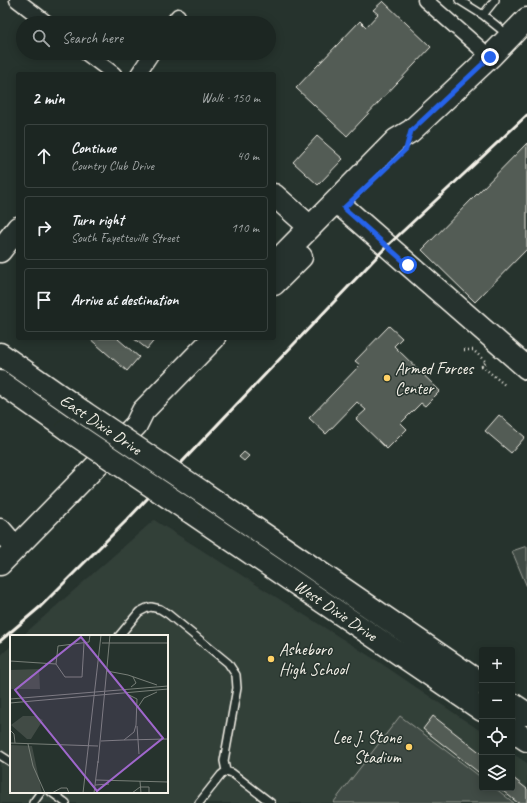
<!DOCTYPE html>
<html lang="en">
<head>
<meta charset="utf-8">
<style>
  body { margin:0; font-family:Caveat,sans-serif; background:#252e2a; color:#f1f3f6 }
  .controls { position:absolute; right:12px; bottom:12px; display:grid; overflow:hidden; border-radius:4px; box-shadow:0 2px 10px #0003 }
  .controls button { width:36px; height:36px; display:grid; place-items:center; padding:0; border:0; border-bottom:1px solid #3a4340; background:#1c2622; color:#f1f3f6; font:20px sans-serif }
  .stop { position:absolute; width:12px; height:12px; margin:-9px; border:3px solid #2563eb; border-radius:50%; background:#fff }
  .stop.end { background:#2563eb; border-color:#fff; box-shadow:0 1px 4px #0008 }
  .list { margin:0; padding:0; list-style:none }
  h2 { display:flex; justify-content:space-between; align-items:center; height:52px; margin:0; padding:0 16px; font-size:17px }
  h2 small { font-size:13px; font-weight:400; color:#a0a5a5 }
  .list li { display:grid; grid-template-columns:26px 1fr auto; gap:12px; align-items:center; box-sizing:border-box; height:64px; margin:0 8px 8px; padding:0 8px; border:1px solid #3a4340; border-radius:4px }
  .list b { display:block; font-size:15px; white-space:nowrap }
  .list p { margin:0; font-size:13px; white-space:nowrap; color:#a0a5a5 }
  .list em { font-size:13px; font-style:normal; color:#a0a5a5 }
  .icon { flex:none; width:22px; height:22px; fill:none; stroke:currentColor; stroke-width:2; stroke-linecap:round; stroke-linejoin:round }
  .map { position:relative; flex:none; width:527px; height:803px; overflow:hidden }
  .search { position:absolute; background:#1c2622; box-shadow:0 2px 10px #0003; left:16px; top:16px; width:260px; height:44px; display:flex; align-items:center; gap:10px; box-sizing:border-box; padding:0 14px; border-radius:22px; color:#a0a5a5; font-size:15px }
  .panel { position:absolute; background:#1c2622; box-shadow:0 2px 10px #0003; left:16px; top:72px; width:260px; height:268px; border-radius:4px }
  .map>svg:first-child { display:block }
</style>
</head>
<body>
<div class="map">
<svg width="527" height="803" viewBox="0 0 527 803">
  <rect width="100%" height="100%" fill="#26332d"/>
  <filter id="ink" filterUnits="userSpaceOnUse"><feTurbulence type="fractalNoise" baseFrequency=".025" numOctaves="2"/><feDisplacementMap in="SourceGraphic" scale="8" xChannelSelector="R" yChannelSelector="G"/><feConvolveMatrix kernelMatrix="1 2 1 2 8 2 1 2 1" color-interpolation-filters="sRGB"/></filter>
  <g filter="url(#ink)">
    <path fill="#333f39" d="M154 520 379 662 482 732V788H512V753L527 763V803H0V656L11 646V792H167V636H22Z"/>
    <path fill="#414b45" stroke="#9a9e96" d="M527 546V587L512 551Z
      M400 716 482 778V788H495L514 803H333Z"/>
    <path fill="#525c55" stroke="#f4f1e8" d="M383 1 431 47 347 136 296 88 360 21 366 27 378 14 373 10Z
      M317 136 343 159 318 185 293 162Z
      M527 143V249L475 302 422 250Z
      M389 326 402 338 394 346 440 391 425 406 421 403 401 423 407 429 387 449 356 419 366 410 357 402 326 434 309 418 360 365 355 361Z
      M89 338H119L118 339 139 357 127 371Z
      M133 338H156L147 349Z
      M499 415 525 437 511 453 485 431Z
      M244 452 249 456 244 461 239 457Z
      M433 716 482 754V775L423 729Z
      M512 777 527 789V803H518L499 788H512Z"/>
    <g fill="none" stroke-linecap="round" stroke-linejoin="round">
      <g stroke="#f4f1e8" stroke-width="10">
        <path id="service" d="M459 0 483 15 508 35
          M483 15 495 0
          M119 636 139 612 147 608 151 607 160 609 168 614 228 663 236 675 237 688 224 761 226 771
          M0 755 11 762
          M51 792 66 803
          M33 803 41 792
          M199 803 221 775 226 771 232 773 271 803"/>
      </g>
      <g stroke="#f4f1e8" stroke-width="17">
        <path id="minor" d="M17 0 47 23
          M425 0 490 57
          M173 23 178 16
          M86 53 114 74
          M138 74 152 53"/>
      </g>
      <g stroke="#f4f1e8" stroke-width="25">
        <path id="primary" d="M274 195 310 227
          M344 208 527 368
          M0 251 18 228
          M274 264 396 140 411 131 490 57 527 19
          M274 284 301 257
          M0 354 83 412
          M0 382 67 429
          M202 492 482 684
          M189 511 482 710
          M0 530 6 537
          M0 564 136 425 143 411 214 338
          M512 704 527 714
          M512 730 527 740"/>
      </g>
      <path stroke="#f4f1e8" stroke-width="2.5" stroke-dasharray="1 3" stroke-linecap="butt" d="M464 350H473L486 362 482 366 506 386"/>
      <use href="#service" stroke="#26332d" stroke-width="7"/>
      <use href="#minor" stroke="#26332d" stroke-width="14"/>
      <use href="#primary" stroke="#26332d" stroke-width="22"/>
      <path stroke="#f4f1e8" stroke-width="3" d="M0 641 40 607 127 520 387 246 527 115"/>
      <g stroke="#f4f1e8" stroke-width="25" stroke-linecap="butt">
        <path id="primary-bridge" d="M83 412 202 492
          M67 429 189 511"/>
      </g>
      <use href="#primary-bridge" stroke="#26332d" stroke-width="22"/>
    </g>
  </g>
  <g fill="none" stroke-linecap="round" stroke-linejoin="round" filter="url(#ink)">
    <path stroke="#2563eb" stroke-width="5" d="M408 265 344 208 406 149 411 131 490 57"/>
  </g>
  <g fill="#ffd166" stroke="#26332d" stroke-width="1.5">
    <circle cx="387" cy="378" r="4"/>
    <circle cx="271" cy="659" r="4"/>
    <circle cx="409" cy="747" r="4"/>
  </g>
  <g text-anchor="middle" stroke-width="3" stroke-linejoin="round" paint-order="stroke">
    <g font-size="17" fill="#f4f1e8" stroke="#26332d" text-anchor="start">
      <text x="395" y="374">Armed Forces<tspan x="395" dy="20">Center</tspan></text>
      <text x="279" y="655">Asheboro<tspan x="279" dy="20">High School</tspan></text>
      <text x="401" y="743" text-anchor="end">Lee J. Stone<tspan x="401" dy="20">Stadium</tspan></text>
    </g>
    <g font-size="17" fill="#f4f1e8" stroke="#26332d">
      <text transform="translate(101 424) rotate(34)" y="6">East Dixie Drive</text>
      <text transform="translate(336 610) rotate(34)" y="6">West Dixie Drive</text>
    </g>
  </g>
  <g transform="translate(10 635)">
    <rect width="158" height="158" fill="#26332d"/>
    <path d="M29 34 30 54H0V35ZM13 81H25L33 85 21 104H17L1 90ZM0 110 22 111 32 158H0Z" fill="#414b45"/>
    <path fill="none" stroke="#787f78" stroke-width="1" d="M92 8H158M0 26 46 29 48 11 79 7 80 0M46 29 55 42H72L74 8M97 36 118 40 147 50M121 52 126 48 123 42M0 64 158 51M0 68 158 54M128 72 134 63 147 57M127 91 129 119M0 95 4 99 5 108M114 105 158 104M91 106 114 105 124 97 126 90 127 64 119 60M0 108 88 111M18 109 23 131 35 158M88 128 100 0M86 145 158 147M130 146 131 158M85 150 99 149M42 158 51 153H57L59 158M73 158 91 0M84 158 88 126M122 158 130 152H139V158"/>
    <path fill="#9f67cb" fill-opacity="0.15" stroke="#9f67cb" stroke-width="2" d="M71 2 153 103 87 156 5 55Z"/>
    <rect width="158" height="158" fill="none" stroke="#f4f1e8" stroke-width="2"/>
  </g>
</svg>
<div class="controls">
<button>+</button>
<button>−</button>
<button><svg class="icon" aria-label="locate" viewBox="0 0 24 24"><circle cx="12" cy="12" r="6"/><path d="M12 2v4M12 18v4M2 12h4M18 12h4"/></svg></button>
<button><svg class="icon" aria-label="layers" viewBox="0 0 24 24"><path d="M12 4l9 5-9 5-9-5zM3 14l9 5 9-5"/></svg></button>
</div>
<div class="stop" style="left:408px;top:265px"></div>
<div class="stop end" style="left:490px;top:57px"></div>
<div class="search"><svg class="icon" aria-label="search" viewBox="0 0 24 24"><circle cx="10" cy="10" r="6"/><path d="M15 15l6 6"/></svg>Search here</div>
<section class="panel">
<h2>2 min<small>Walk · 150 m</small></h2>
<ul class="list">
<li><svg class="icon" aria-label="ahead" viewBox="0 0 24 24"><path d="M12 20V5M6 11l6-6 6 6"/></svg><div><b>Continue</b><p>Country Club Drive</p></div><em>40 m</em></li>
<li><svg class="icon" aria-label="right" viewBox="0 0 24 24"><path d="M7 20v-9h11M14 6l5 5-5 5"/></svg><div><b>Turn right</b><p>South Fayetteville Street</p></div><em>110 m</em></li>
<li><svg class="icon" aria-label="arrive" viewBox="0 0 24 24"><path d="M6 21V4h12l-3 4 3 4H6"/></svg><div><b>Arrive at destination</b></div></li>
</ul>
</section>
</div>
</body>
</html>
